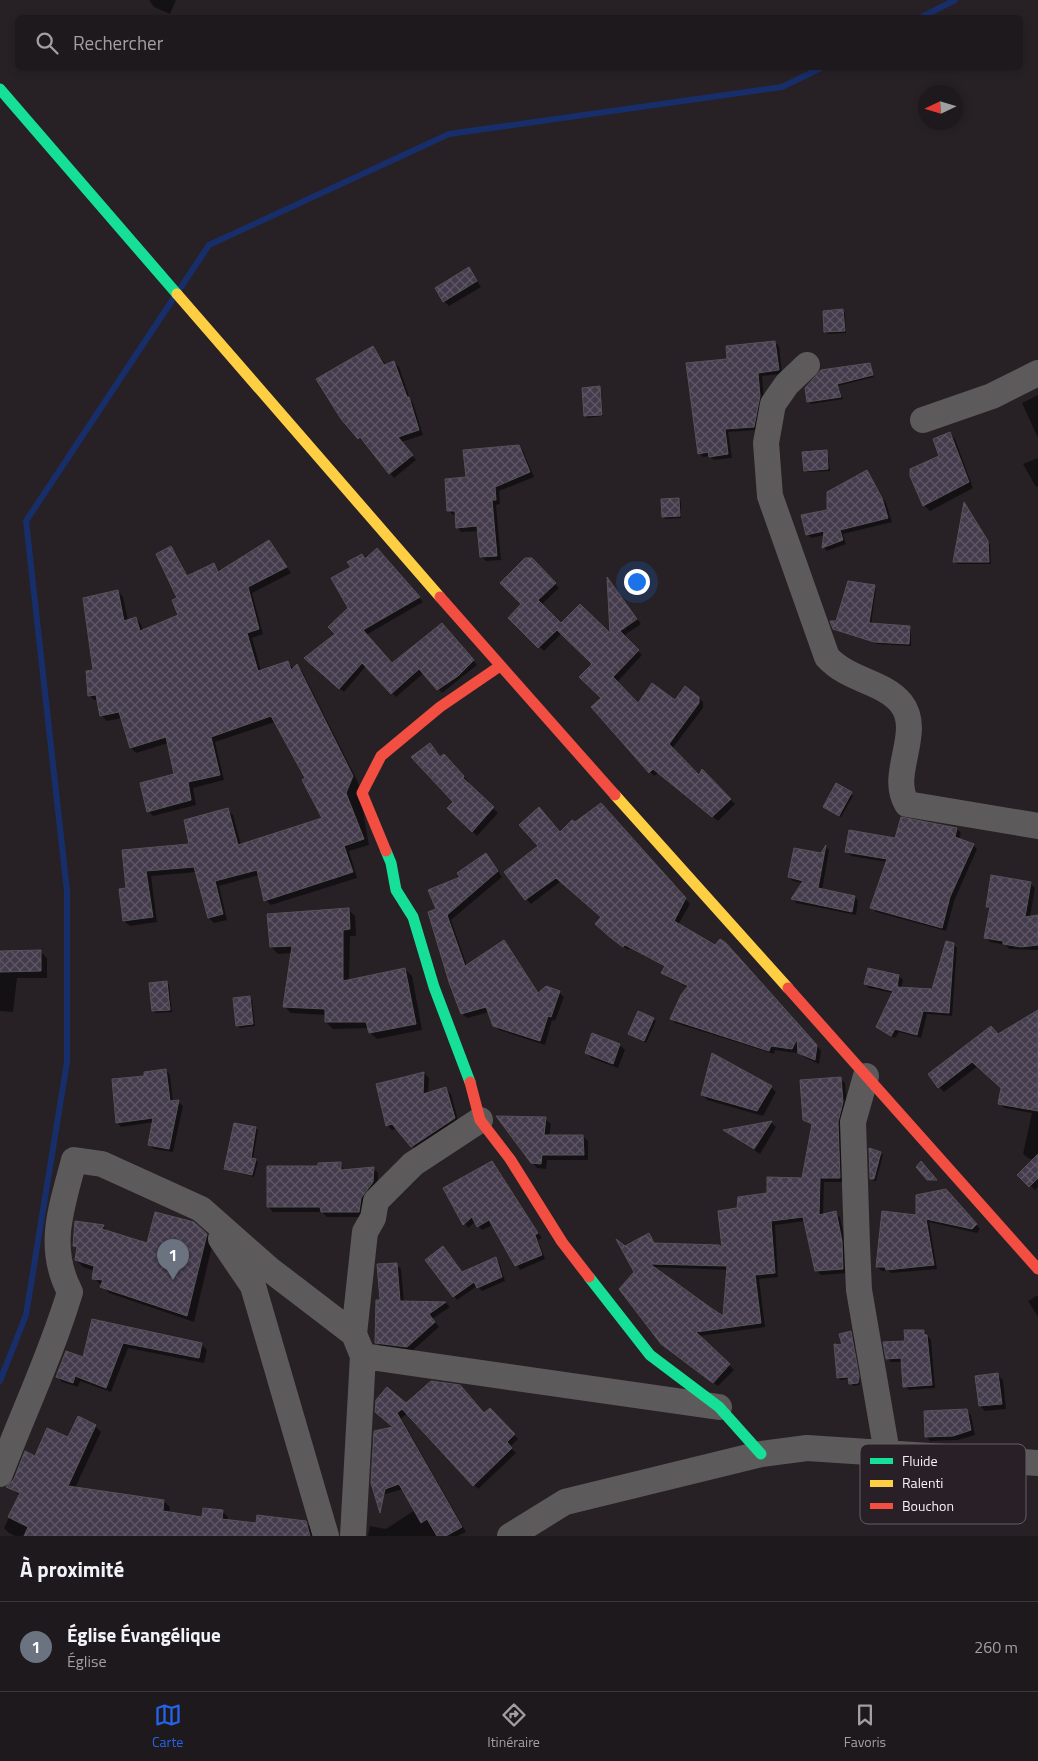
<!DOCTYPE html>
<html lang="fr">
<head>
<meta charset="utf-8">
<style>
  body { margin:0; font-family:"Titillium Web",sans-serif; background:#252225; color:#f1f3f6 }
  .compass { position:absolute; left:918px; top:85px; width:45px; height:45px; border-radius:50%; background:#1d191c; box-shadow:0 2px 8px #0003; rotate:266deg }
  .you { position:absolute; left:636px; top:581px; width:18px; height:18px; margin:-12px; border:4px solid #fff; border-radius:50%; background:#1a73e8; box-shadow:0 0 0 8px #1a73e833 }
  .badge { display:grid; place-items:center; width:32px; height:32px; border-radius:50%; background:#2563eb; color:#fff; font-size:16px; font-weight:700 }
  .pin { position:absolute; translate:-50% -41px; filter:drop-shadow(0 1px 2px #0008) }
  .pin::after { content:''; position:absolute; top:26px; width:18px; height:15px; background:inherit; clip-path:polygon(0 0,100% 0,50% 100%) }
  .list { margin:0; padding:0; list-style:none }
  h2 { display:flex; justify-content:space-between; align-items:center; height:65px; margin:0; padding:0 20px; font-size:21px }
  h2 small { font-size:16px; font-weight:400; color:#a0a0a3 }
  .list li { display:grid; grid-template-columns:32px 1fr auto; gap:15px; align-items:center; box-sizing:border-box; height:90px; padding:0 20px; border-top:1px solid #3b383b }
  .list b { display:block; font-size:19px; white-space:nowrap }
  .list p { margin:0; font-size:16px; white-space:nowrap; color:#a0a0a3 }
  .list em { font-size:16px; font-style:normal; color:#a0a0a3 }
  .icon { flex:none; width:28px; height:28px; fill:none; stroke:currentColor; stroke-width:2; stroke-linecap:round; stroke-linejoin:round }
  .map { position:relative; flex:none; width:1038px; height:1536px; overflow:hidden }
  .search { position:absolute; background:#1d191c; box-shadow:0 2px 8px #0003; left:15px; right:15px; top:15px; height:55px; display:flex; align-items:center; gap:12px; box-sizing:border-box; padding:0 18px; border-radius:8px; color:#a0a0a3; font-size:19px }
  .sheet { height:155px; background:#1d191c }
  nav { display:flex; justify-content:space-around; align-items:center; box-sizing:border-box; height:70px; border-top:1px solid #3b383b; background:#1d191c; font-size:14px; color:#a0a0a3 }
  nav a { display:grid; justify-items:center; gap:2px }
  nav .on { color:#2563eb }
  .map>svg:first-child { display:block }
</style>
</head>
<body>
<div class="map">
<svg width="1038" height="1536" viewBox="0 0 1038 1536">
  <defs>
    <pattern id="building-cross-hatch" width="8" height="8" patternUnits="userSpaceOnUse" patternTransform="scale(1.25)"><rect width="8" height="8" fill="#443b4c"/><path d="M0 0l8 8M0 8l8-8" fill="none" stroke="#605866"/></pattern>
  </defs>
  <rect width="100%" height="100%" fill="#272126"/>
  <path fill="#0007" fill-rule="evenodd" d="M149 0H176L170 14 154 7Z
    M469 269 481 287 449 306 444 301Z
    M843 310 845 313 846 333 828 334 825 332Z
    M775 342 779 346 782 374 762 376 764 401 757 430 728 432 732 458 714 460 710 456 703 457 699 453 729 360Z
    M373 347 386 365 394 362 399 367 410 399 413 403 423 435 401 442 416 460 394 478 365 441 364 443 342 418Z
    M870 364 874 377 838 386 843 399 811 404 808 401 806 388Z
    M599 388 601 390 603 416 587 418 585 415Z
    M1038 395V438L1022 403Z
    M950 434 955 439 973 488 930 511 924 505 911 476 941 456Z
    M519 446 523 451 534 477 499 491 500 504 496 505 501 560 486 561 481 557 479 531 461 532 457 527 456 515H453L449 511 467 478Z
    M826 452 828 454 830 471 807 472 805 470Z
    M1038 458V486L1036 487 1023 464Z
    M866 471 886 503 892 522 843 534 846 544 827 551 823 547 825 535 811 538 807 534Z
    M678 499 681 501V518L665 519 663 516Z
    M982 533 990 545 991 564H957L955 562Z
    M269 542 291 573 252 593 263 634 252 638 261 671 288 663 294 669 297 666 302 671 358 782 369 845 349 851 357 878 271 905 266 900 259 875 219 886 227 920 214 923 209 918 197 872 151 876 157 922 130 926 124 921 127 889 123 851 190 845 227 810 233 815 241 845 324 818 306 779 275 722 215 742 224 780 193 788 196 805 153 816 148 811 176 775 168 743 136 753 131 748 122 718 107 721 101 715 99 700H94L89 695 118 591 123 597 128 621 136 618 141 624 143 631 180 615 171 548 176 553 188 577 214 565 220 572Z
    M381 553 423 602 366 635 392 664 446 629 477 665 442 693 424 673 396 697 366 666 344 692 310 662 337 634 349 608 352 567 362 555 366 560Z
    M531 560 559 588 541 605 561 625 611 636V583L641 624 623 636 642 655 617 682 638 705 698 697 703 702V708L672 749 699 777 702 771 735 804 718 821 658 773 654 776 623 744 602 698 594 664 562 633 544 651 510 618 522 604Z
    M874 587 876 589 871 625 909 627 911 629V646L877 644 834 628 837 622Z
    M430 745 441 758 449 761 469 782 467 783 498 813 477 836 449 808 454 802Z
    M837 785 853 796 841 817 826 809Z
    M606 809 690 904 678 925 715 947 730 949 821 1051 819 1064 804 1057 800 1052 799 1047 796 1053 775 1050 774 1054 675 1023 671 1019 689 988 667 977 663 973 666 967 629 948 628 950 617 942 602 917 561 881 531 904 526 899 506 872 560 833Z
    M957 829 961 833 959 840 973 845 977 849 954 901 946 931 876 912 872 908 887 862 851 856 847 852 896 839Z
    M826 847 829 850 822 890 855 897 858 901 856 915 796 903 793 899 803 883 793 881 789 877 821 855Z
    M490 859 502 877 451 920 467 966 508 947 539 994 559 992 564 997 555 1021 552 1020 545 1045 499 1030 494 1025 489 1012 467 1018 462 1013 437 910 462 878Z
    M1030 883 1035 888 1030 917 1038 916V950L1009 949 1006 945 990 942 985 937 991 910 987 906Z
    M348 909 355 916 356 936H350L349 981 405 969 412 976 422 1030 377 1039 370 1033 369 1028 333 1029 326 1022V1015L291 1013 284 1006 292 953 278 954 271 947Z
    M953 944 957 948 952 1016 927 1014 921 1038 899 1032 895 1038 882 1030 893 993 869 988 865 984 899 976 903 980 901 989 933 991Z
    M0 951H40L47 958V978H17L13 1012 0 1011Z
    M167 982 169 985 172 1012 155 1013 153 1011Z
    M249 997 252 1000 255 1026 240 1028 238 1026Z
    M1038 1016V1187L1035 1190 1019 1175 1034 1160 1028 1158 1023 1154 1032 1113 1004 1108 1000 1103 1002 1088 978 1066 944 1092 939 1087 998 1035Z
    M653 1019 656 1021 646 1043 629 1034Z
    M620 1045 625 1050 618 1068 591 1058 586 1052Z
    M166 1070 170 1075 173 1102H178L183 1106 173 1152 154 1149 149 1144 154 1122 121 1127 117 1122 146 1077Z
    M424 1073 429 1078 428 1094 446 1089 451 1094 459 1124 417 1151 397 1129 392 1130 387 1125 377 1085Z
    M840 1079 845 1083 847 1107 844 1182H824L823 1215 835 1213 840 1217 846 1246 847 1273 821 1275 816 1270 805 1221 775 1225 778 1277 759 1279 765 1327 699 1336 734 1370 718 1386 667 1348 625 1247 649 1235 656 1245 724 1251 738 1210 803 1180 813 1126 804 1120ZM653 1267 728 1270 724 1318Z
    M771 1087 776 1092 763 1116 707 1100 702 1095Z
    M545 1119 551 1124 549 1137 583 1136 588 1141V1160H547L546 1169 537 1168 532 1162Z
    M771 1122 776 1127 760 1154 726 1131Z
    M256 1128 258 1130 253 1159 258 1162 254 1177 228 1170 225 1168Z
    M880 1153 883 1155 876 1181H873L871 1178Z
    M340 1163 345 1171 373 1168 378 1173V1188L364 1217H327L322 1212H273L268 1206 320 1167Z
    M492 1163 542 1238 538 1240 545 1259 520 1270 493 1225 482 1230 475 1222 468 1228 445 1189Z
    M950 1195 980 1229 977 1233 929 1222 937 1269 891 1273 889 1271H882L877 1267 917 1217Z
    M103 1226 110 1233 148 1245 206 1235 213 1242 194 1322 109 1293 94 1278 95 1271 83 1267 76 1260 78 1250 74 1246Z
    M495 1259 499 1262 505 1281 482 1291 477 1286 457 1300 454 1296Z
    M396 1264 401 1269 404 1302 446 1303 450 1307 432 1319 439 1327 412 1351 381 1347 376 1342 382 1302Z
    M1038 1295V1317L1028 1301Z
    M93 1320 202 1345 207 1350 204 1363 128 1348 111 1392 80 1381 78 1387 62 1382 57 1376 84 1359Z
    M924 1331 931 1340 935 1388 909 1390 905 1386 902 1362H891L887 1358Z
    M850 1333 853 1335 860 1385 853 1386 850 1379 840 1380 838 1377 843 1346Z
    M998 1375 1003 1380 1006 1409 985 1411 980 1406Z
    M406 1405 488 1419 490 1410 518 1439 510 1447 516 1453 478 1489 408 1413 401 1418 466 1532 458 1536H368L370 1526 386 1529 415 1510 403 1489 379 1496 395 1428 381 1416Z
    M966 1411 971 1415 975 1435 958 1440 930 1441 926 1436Z
    M95 1426 101 1432 75 1488 164 1501 170 1507 169 1514 203 1518 222 1511 228 1517V1521L257 1525 305 1522 312 1528 314 1536H15L9 1533 4 1528 20 1495 8 1487 36 1458Z"/>
  <g fill="none" stroke-linecap="round" stroke-linejoin="round">
    <path stroke="#182e6b" stroke-width="6" d="M920 18 955 0
      M181 287 209 245 449 134 782 87 821 68
      M0 1381 26 1315 67 1062V891L26 521 173 299"/>
  </g>
  <path fill="url(#building-cross-hatch)" stroke="#565358" fill-rule="evenodd" d="M469 267 477 281 443 302 435 288Z
    M843 309 845 331 824 332 823 311Z
    M775 341 779 370 758 373 760 396 754 427 725 429 728 454 709 457 708 452 698 454 686 363 727 359 726 346Z
    M373 346 384 365 394 361 407 397H409L419 430 398 437 413 455 389 474 360 437 358 439 341 419 316 379Z
    M870 363 873 375 837 384 841 397 807 402 805 388 821 370Z
    M600 386 602 415 584 416 582 388Z
    M950 432 969 482 923 506 910 476V469L939 456 933 439Z
    M519 445 530 472 495 487 496 500H492L497 556 480 557 477 526 456 528 455 511H447L445 479 466 477 463 450Z
    M827 450 828 469 804 471 802 452Z
    M867 470 882 498 888 518 840 530 843 540 822 548 824 531 806 535 801 515 827 510V492Z
    M679 498 680 516 662 517 661 499Z
    M964 502 988 541 989 562H953Z
    M269 540 287 567 248 587 259 629 247 633 258 671 288 661 291 670 297 664 353 776 346 793 364 839 344 846 353 872 264 901 257 870 215 881 223 914 208 918 194 867 146 871 153 917 123 921 119 889 126 888 122 850 189 844 184 820 228 808 238 845 322 818 302 780 305 778 271 716 211 737 220 775 188 782 191 800 147 812 140 783 174 774 166 737 130 748 119 712 100 716 96 695 88 696 86 671 93 670 83 598 118 590 124 621 136 617 140 631 178 615 172 600 177 598 156 554 171 546 187 576 214 563 218 572Z
    M377 548 420 597 363 630 392 663 442 623 474 660 458 676 437 690 419 669 391 694 362 663 339 689 304 658 335 634 328 627 348 608 331 578 351 567 347 562 362 554 365 559Z
    M525 558H532L556 583 538 600 561 623 580 604 610 633 607 577 637 619 620 631 639 650 613 677 638 703 652 683 675 700 685 686 699 697V703L669 744 699 775 702 769 731 799 712 817 653 769 649 773 591 707 601 698 579 677 592 664 557 630 538 648 508 618 521 604 500 583Z
    M848 581 875 585 869 623 910 626 909 644 874 642 833 629 830 621H836Z
    M430 743 440 757 444 754 464 776 463 778 494 807 472 832 447 808 453 802 411 757Z
    M836 783 852 792 839 816 823 807Z
    M601 803 686 898 674 921 715 945 720 939 726 943 817 1045 815 1060 798 1053 797 1039 792 1049 771 1046 769 1051 670 1019 681 995 688 986 661 973 665 966 625 945 623 947 611 938 595 924 601 917 556 878 525 900 504 872 538 846 519 825 539 807 560 832 572 820 575 822Z
    M901 817 957 828 955 837 974 844 950 897 942 928 870 908 887 859 845 852 849 830 895 838Z
    M826 845 818 888 855 896 852 912 791 899 803 881 788 877 794 848 821 853Z
    M486 853 498 871 447 915 465 966 504 940 538 993 546 986 560 991 551 1017 548 1016 540 1041 493 1026 486 1007 461 1014 449 982 428 912 436 909 428 890 460 877 457 873Z
    M991 875 1031 882 1025 917 1038 915V945L1021 947 1003 944V941L984 938 990 907H986Z
    M349 908 350 929 343 930V981L405 968 416 1024 369 1033 366 1022H325V1009L283 1007 292 946 270 947 267 914Z
    M946 941 954 943 949 1013 923 1011 917 1035 895 1029 891 1036 876 1027 893 991 864 984 868 968 899 975 897 987 932 989Z
    M41 950V971L0 972V951Z
    M167 981 170 1010 152 1011 149 983Z
    M250 996 253 1024 236 1026 233 998Z
    M1038 1010V1111L998 1104 1001 1088 972 1062 938 1088 928 1074 991 1026 998 1034Z
    M638 1011 654 1018 644 1041 628 1034Z
    M592 1033 620 1044 613 1064 585 1053Z
    M712 1053 772 1086 757 1111 701 1095Z
    M166 1069 170 1101 179 1100 169 1149 148 1145 153 1118 116 1123 112 1079 144 1076V1072Z
    M424 1072 423 1094 446 1087 455 1118 411 1147 392 1124 386 1126 376 1084Z
    M841 1077 843 1102 838 1122 840 1178H820L819 1215 836 1211 842 1241 843 1269 815 1271 803 1217 771 1221 775 1273 755 1275 761 1323 696 1332 730 1364 713 1383 661 1344 619 1289 634 1272 616 1239 625 1246 649 1233 654 1243 719 1245 722 1248 718 1211 737 1208 738 1197 767 1193V1177L802 1178 812 1124 803 1120 800 1080ZM650 1264 727 1266 723 1316 711 1308Z
    M496 1116 546 1117 544 1135H583L584 1155H542L541 1164 531 1163Z
    M772 1121 754 1149 723 1130Z
    M234 1123 256 1127 251 1158 256 1159 252 1175 224 1169Z
    M869 1148 881 1152 874 1179H870Z
    M1038 1154V1178L1029 1187 1017 1175Z
    M492 1161 538 1233 535 1235 542 1255 515 1266 489 1220 477 1227 472 1217 463 1225 443 1188Z
    M921 1161 937 1180H927L916 1167Z
    M341 1162V1170L374 1167 373 1182 361 1198 359 1212H321L320 1207H267V1166H318V1163Z
    M946 1189 977 1224 972 1229 926 1219 934 1265 886 1270 885 1267H876L882 1211 916 1215V1195Z
    M155 1212 194 1222 207 1234 187 1316 100 1287 103 1280 92 1279 94 1266 75 1260 77 1247 73 1246 75 1221 104 1225 102 1229 147 1243Z
    M443 1246 462 1272 496 1257 502 1277 477 1288 474 1282 453 1297 425 1260Z
    M397 1263 400 1301 446 1302 429 1314 435 1322 407 1347 375 1343 376 1300H380L377 1264Z
    M92 1319 202 1343 199 1358 123 1343 106 1388 75 1376 73 1383 56 1377 66 1351 83 1357Z
    M904 1330H924V1334L927 1335 932 1385 903 1387 901 1358 886 1359 883 1342 905 1341Z
    M851 1331 859 1376 858 1383 849 1384 848 1377 837 1378 834 1344 842 1345 839 1334Z
    M998 1373 1002 1404 979 1406 975 1376Z
    M431 1381 460 1385 484 1413 490 1408 515 1434 507 1442 512 1448 473 1486 402 1409 397 1413 462 1527 446 1536H437L427 1519 421 1523 399 1484 385 1489 380 1513 371 1483 374 1431 393 1427 375 1412 376 1400 387 1387 406 1403Z
    M967 1409 971 1430 953 1436 925 1437 924 1411Z
    M78 1416 96 1425 68 1486 164 1500 163 1511 202 1517 203 1508 223 1510 222 1519 256 1523 257 1515 306 1521 310 1536H24L28 1527 8 1517 20 1493 6 1487 14 1479 25 1451 35 1456 47 1428 68 1437Z"/>
  <g fill="none" stroke-linecap="round" stroke-linejoin="round">
    <path stroke="#5d5a5c" stroke-width="26" d="M807 365 787 384 773 404 766 443 770 496 827 657C849 681 883 681 901 703 924 732 888 774 907 804L1038 826
      M923 420 992 396 1038 373
      M866 1076 853 1122 857 1245 859 1290 887 1453
      M221 1239 253 1286 326 1536
      M363 1356 719 1407
      M0 1474C23 1413 51 1355 70 1292 46 1246 62 1207 74 1160L102 1164 201 1209 269 1269 354 1334
      M353 1536 363 1356 354 1334 365 1232 373 1218 376 1201 413 1164 480 1120
      M510 1536 565 1502 761 1454 807 1448 1038 1463"/>
    <path stroke="#16e098" stroke-width="11" d="M0 89 177 294
      M386 851 391 863 396 890 413 917 434 987 470 1082
      M589 1277 650 1355 719 1407 761 1454"/>
    <path stroke="#ffcf43" stroke-width="11" d="M177 294 440 597
      M615 795 788 988"/>
    <path stroke="#f24e42" stroke-width="11" d="M440 597 615 795
      M386 851 362 793 381 756 440 707 500 666
      M788 988 1038 1269
      M470 1082 480 1120 510 1159 562 1242 589 1277"/>
  </g>
  <rect x="860" y="1444" width="166" height="80" rx="8" fill="#291f27" stroke="#665d64" stroke-width="1"/>
  <rect x="870" y="1458" width="23" height="6" fill="#16e098"/>
  <rect x="870" y="1480" width="23" height="7" fill="#ffcf43"/>
  <rect x="870" y="1503" width="23" height="6" fill="#f24e42"/>
  <g font-size="14" fill="#f6eff4">
    <text x="902" y="1466">Fluide</text>
    <text x="902" y="1488">Ralenti</text>
    <text x="902" y="1511">Bouchon</text>
  </g>
</svg>
<svg class="compass" viewBox="-18 -18 36 36"><path d="M0-13l5 13h-10z" fill="#e53935"/><path d="M0 13l5-13h-10z" fill="#a0a0a3"/></svg>
<div class="you"></div>
<div class="pin badge" style="left:173px;top:1280px;background:#6b7280">1</div>
<div class="search"><svg class="icon" aria-label="search" viewBox="0 0 24 24"><circle cx="10" cy="10" r="6"/><path d="M15 15l6 6"/></svg>Rechercher</div>
</div>
<section class="sheet">
<h2>À proximité<small></small></h2>
<ul class="list">
<li><span class="badge" style="background:#6b7280">1</span><div><b>Église Évangélique</b><p>Église</p></div><em>260 m</em></li>
</ul>
</section>
<nav>
<a class="on"><svg class="icon" aria-label="map" viewBox="0 0 24 24"><path d="M3 6l6-2 6 2 6-2v14l-6 2-6-2-6 2zM9 4v14M15 6v14"/></svg>Carte</a>
<a><svg class="icon" aria-label="directions" viewBox="0 0 24 24"><path d="M12 3l9 9-9 9-9-9zM9 14v-3h6M13 9l2 2-2 2"/></svg>Itinéraire</a>
<a><svg class="icon" aria-label="saved" viewBox="0 0 24 24"><path d="M7 4h10v16l-5-4-5 4z"/></svg>Favoris</a>
</nav>
</body>
</html>
